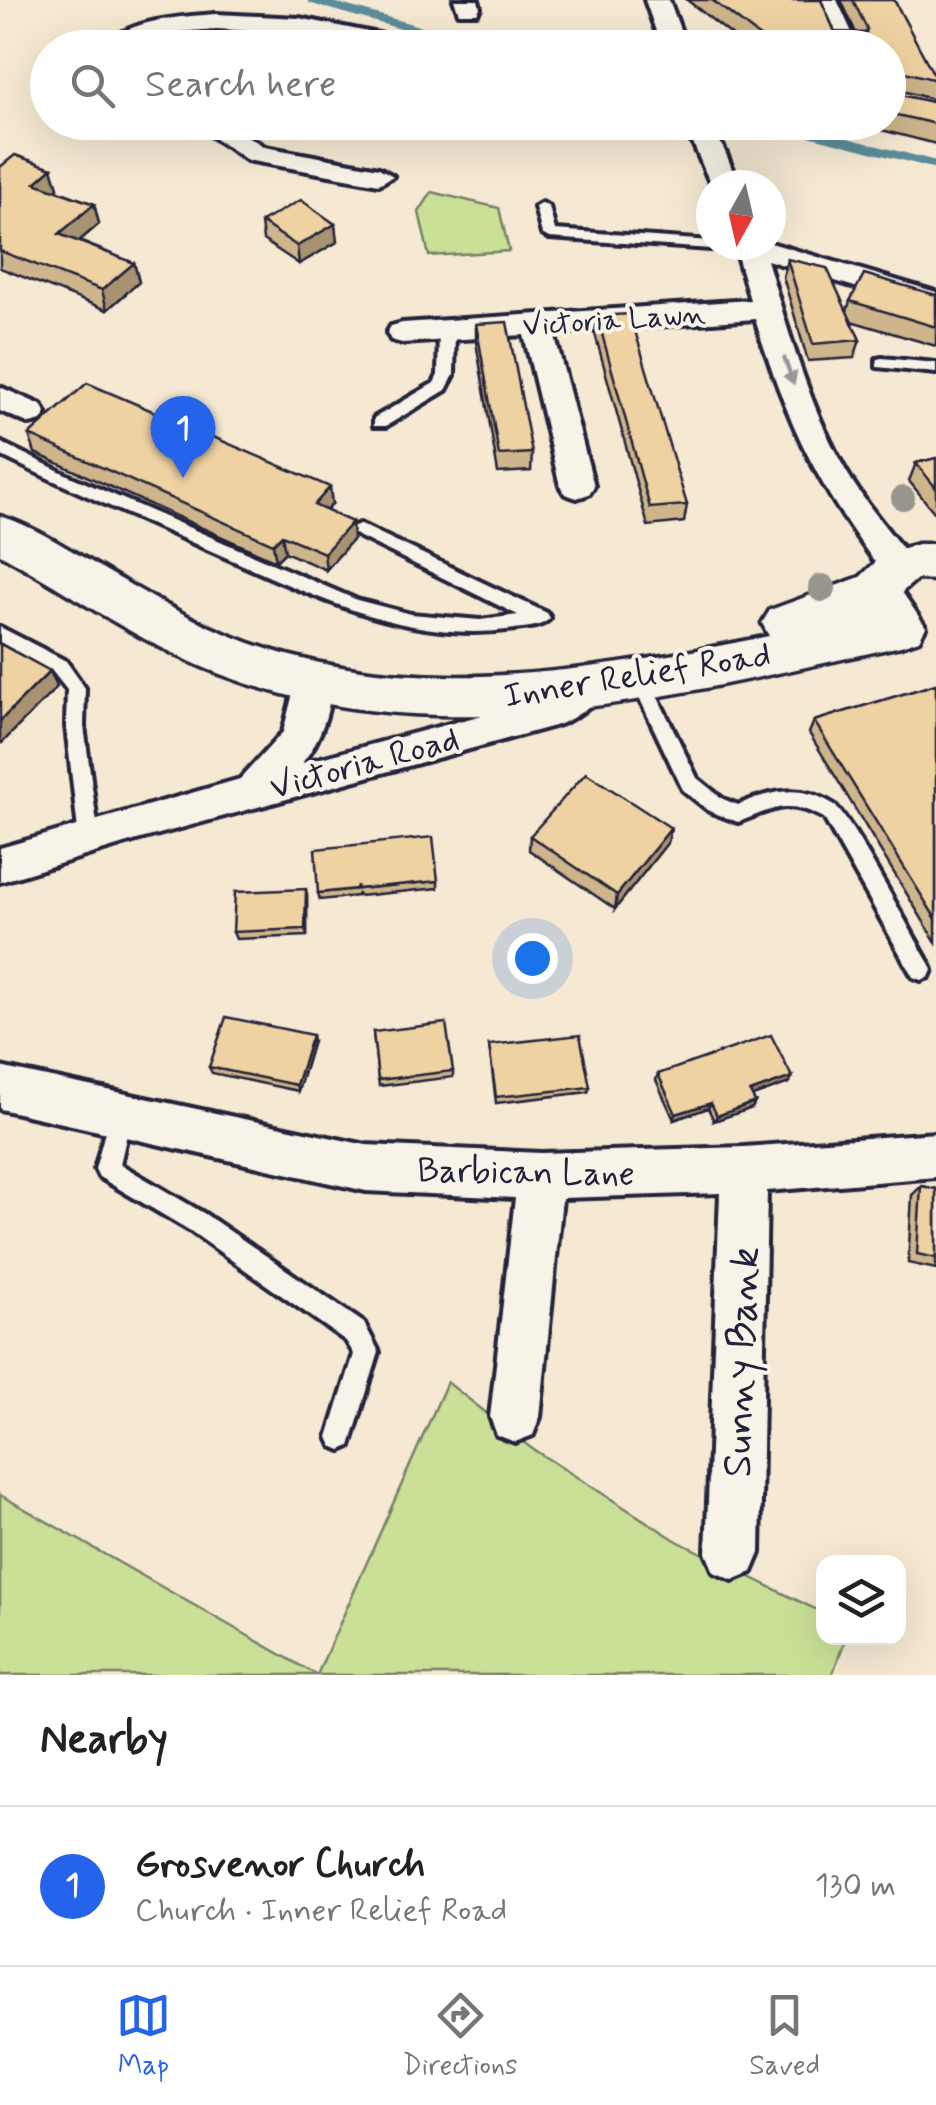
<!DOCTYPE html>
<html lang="en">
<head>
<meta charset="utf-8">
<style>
  body { margin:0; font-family:Mynerve,sans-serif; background:#f2f2f2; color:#222 }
  .controls { position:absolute; right:30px; bottom:30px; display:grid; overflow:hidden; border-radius:20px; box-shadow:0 10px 40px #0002 }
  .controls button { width:90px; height:90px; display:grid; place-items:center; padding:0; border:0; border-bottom:2px solid #e0e0e0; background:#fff; color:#222; font:50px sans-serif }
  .compass { position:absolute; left:696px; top:170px; width:90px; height:90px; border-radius:50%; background:#fff; box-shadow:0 10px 40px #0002; rotate:188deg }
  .you { position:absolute; left:532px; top:958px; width:35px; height:35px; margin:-25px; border:8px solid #fff; border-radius:50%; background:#1a73e8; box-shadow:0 0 0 15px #1a73e833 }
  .badge { display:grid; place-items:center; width:65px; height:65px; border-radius:50%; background:#2563eb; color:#fff; font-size:32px; font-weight:700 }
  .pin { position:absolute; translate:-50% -82px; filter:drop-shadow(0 2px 5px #0008) }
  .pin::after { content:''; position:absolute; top:52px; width:35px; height:30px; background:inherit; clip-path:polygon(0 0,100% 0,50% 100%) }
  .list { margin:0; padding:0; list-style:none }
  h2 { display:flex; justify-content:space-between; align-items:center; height:130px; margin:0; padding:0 40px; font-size:42px }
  h2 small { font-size:32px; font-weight:400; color:#767676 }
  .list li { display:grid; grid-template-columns:65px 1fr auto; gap:30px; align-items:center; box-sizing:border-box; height:160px; padding:0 40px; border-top:2px solid #e0e0e0 }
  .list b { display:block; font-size:38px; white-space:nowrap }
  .list p { margin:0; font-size:32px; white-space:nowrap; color:#767676 }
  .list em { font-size:32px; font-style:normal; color:#767676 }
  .icon { flex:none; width:55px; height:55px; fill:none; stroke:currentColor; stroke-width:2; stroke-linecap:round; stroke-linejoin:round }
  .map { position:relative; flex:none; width:936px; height:1675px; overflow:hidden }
  .search { position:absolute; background:#fff; box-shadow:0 10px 40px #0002; left:30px; right:30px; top:30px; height:110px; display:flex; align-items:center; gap:25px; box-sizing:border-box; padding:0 35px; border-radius:55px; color:#767676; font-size:38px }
  .sheet { height:290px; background:#fff }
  nav { display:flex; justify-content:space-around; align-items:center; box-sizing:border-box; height:140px; border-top:2px solid #e0e0e0; background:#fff; font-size:28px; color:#767676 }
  nav a { display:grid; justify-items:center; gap:5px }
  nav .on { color:#2563eb }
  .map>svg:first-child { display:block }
</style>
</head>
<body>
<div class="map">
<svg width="936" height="1675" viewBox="0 0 936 1675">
  <rect width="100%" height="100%" fill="#f5e9d3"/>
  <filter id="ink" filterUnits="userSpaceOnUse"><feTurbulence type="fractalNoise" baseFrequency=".01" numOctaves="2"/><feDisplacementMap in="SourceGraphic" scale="20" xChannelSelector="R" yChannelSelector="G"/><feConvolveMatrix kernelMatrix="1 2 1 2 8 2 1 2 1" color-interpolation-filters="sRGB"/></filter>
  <g filter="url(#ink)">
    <path fill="#cae096" stroke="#768168" stroke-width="2.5" d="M432 192 499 208 509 251 429 256 419 212Z
      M447 1382 531 1448 677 1541 823 1613 824 1638H846L832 1675H0V1495L317 1675Z"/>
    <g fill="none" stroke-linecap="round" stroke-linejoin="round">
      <path stroke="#5b8c9a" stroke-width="8" d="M312 0 483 48
        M770 122 936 165"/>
      <g stroke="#22223b" stroke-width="8">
        <path id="service" d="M542 203 549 207 555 230 711 241V245H718L711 249 549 238 542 234 535 207Z
          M447 325 455 330 454 375 446 390 386 426H374V418L434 383 438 375 439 330Z
          M882 358 936 363V373L877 367V359Z
          M0 442 72 477 357 600 411 614 480 620 518 615 354 534 351 530 354 526 360 524 547 613 550 618C542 627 528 627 515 629 405 645 308 593 209 550 139 519 69 489 0 455Z
          M0 627 66 661 85 688 84 726 99 839 96 845H82L79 839 66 726 67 690 52 671 0 642Z
          M639 671 646 673 697 778 723 799 738 805C771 791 801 783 833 804 849 814 914 938 929 963L932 970 929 977 921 980 913 977 824 818C786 798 774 809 738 822L709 811 683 790 630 678Z
          M120 1106 128 1109 131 1117 120 1164 205 1214 364 1323 379 1352 350 1446 341 1450 332 1446 328 1437 354 1354 346 1341 189 1230 99 1177 95 1169 109 1117 112 1109Z"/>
      </g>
      <g stroke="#22223b" stroke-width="8">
        <path id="minor" d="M454 0H478L480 8 477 13H459Z
          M645 0H669L687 48H662Z
          M813 0H837L859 48H834Z
          M216 14 299 18 423 43 426 48H380L299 33 216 29 178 32 134 48H102C127 19 180 17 216 14Z
          M191 122H224L265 147 379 168 393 176 379 184 247 160Z
          M668 122C722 122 719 140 739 185H711L693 143Z
          M771 243 936 292V312L767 260C788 330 809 407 846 471 864 502 888 530 910 558L915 567 910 576 898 580 886 576C819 491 787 422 755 319L554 333 594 486 589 494 577 498 565 494 560 486 524 335 402 343 391 340 387 333 391 326 402 323 750 300 734 245Z
          M0 387 41 405 46 413 41 421 30 424 0 411Z
          M312 665 325 670C339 695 320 742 302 763L543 699C561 686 575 670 598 678L604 688C594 706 573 720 554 726L137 840 0 882V848L240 779 283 732 299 670Z
          M0 1067 366 1145 541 1153 744 1147 936 1133V1177L767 1191 760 1553 752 1572 733 1580 714 1572 706 1553 720 1193 562 1198 540 1417 533 1435 515 1442 497 1435 490 1417 515 1198 366 1191 0 1109Z"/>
      </g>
      <g stroke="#22223b" stroke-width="7">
        <path id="primary" d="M0 516C31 525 60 544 88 560 134 587 180 615 229 635 398 706 596 671 769 636L762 623 770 610 860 577 885 553 918 544H936V580L917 579 902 592 926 627 919 640 901 646C679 694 442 759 220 674 142 644 73 595 0 554Z"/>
      </g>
      <use href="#service" fill="#f7f3e8" fill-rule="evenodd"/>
      <use href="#minor" fill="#f7f3e8" fill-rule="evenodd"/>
      <use href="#primary" fill="#f7f3e8" fill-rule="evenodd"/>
    </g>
    <g fill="#98968c">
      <circle cx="903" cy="498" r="12"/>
      <circle cx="822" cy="588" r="14"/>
    </g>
    <path fill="#ceb58b" stroke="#22223b" stroke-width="2.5" d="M687 0H821L835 32 856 33 841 0H894L933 75 936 61V100L891 88 892 93 936 103V144L850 122H888V48H748Z
      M0 167 52 168 58 188 56 190 94 204 99 224 79 241 134 263 139 282 107 310 0 268Z
      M261 222 337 242 299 264 263 240Z
      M787 259 847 311 850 301 936 295V346L851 321 860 340 854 358 808 361 783 277Z
      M597 316 687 505 684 522 648 526 595 334Z
      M476 324 532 453 531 471 498 473 476 342Z
      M29 435 332 504 326 511 353 539 326 570 285 552 276 561 35 453Z
      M936 458V512H934L909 481 916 463Z
      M936 684V942L809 733 814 721Z
      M671 828 668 842 615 909 529 850 530 836Z
      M438 881V888L358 896V893L357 896 320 900 318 893Z
      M307 896V936L236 939 233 932Z
      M373 1032 453 1071V1077L379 1086Z
      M313 1041 298 1091 212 1073 209 1067Z
      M489 1045 590 1087 588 1092 496 1103Z
      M658 1074 792 1077 789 1083 752 1096 755 1102 752 1108 714 1121 708 1108 674 1120 656 1080Z
      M921 1186 936 1189V1269L908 1263 912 1195Z"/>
    <path fill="#a79371" stroke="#22223b" stroke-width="2.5" d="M52 168 58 188 41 203 35 183Z
      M94 204 99 224 65 253 59 234Z
      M335 224 337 242 299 264 297 246Z
      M134 263 139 282 107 310 102 290Z
      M330 487 332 504 316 522 314 505Z
      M352 522 353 539 326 570 324 553Z
      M282 535 285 552 276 561 273 544Z
      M50 671 57 687 2 743 0 740V721Z
      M671 828 668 842 615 909 617 895Z
      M306 889 307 896V936L305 929Z
      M312 1035 313 1041 298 1091 296 1085Z
      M792 1077 789 1083 747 1098 750 1092Z
      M755 1102 752 1108 714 1121 717 1116Z
      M711 1103 708 1108 674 1120 676 1114Z"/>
    <path fill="#efd2a2" stroke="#22223b" stroke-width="2.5" d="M712 0H821L835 32 866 33 867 29 853 0H894L935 77 936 70V80L894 69 889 73 892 93 936 103V124L888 113V48H774Z
      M15 155 52 168 35 183 94 204 59 234 134 263 102 290 0 251V167Z
      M301 200 335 224 297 246 261 222Z
      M787 259 827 268 860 340 813 344Z
      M864 274 936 295V327L850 301Z
      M630 314 687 505 650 508 597 316Z
      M507 322 532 453 499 455 476 324Z
      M87 383 330 487 314 505 352 522 324 553 282 535 273 544 29 435Z
      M936 458V488L916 463Z
      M0 644 50 671 0 721Z
      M936 684V919L814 721Z
      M586 773 671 828 617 895 530 836Z
      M433 837 438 881 357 889V885L356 889 318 893 315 849Z
      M306 889 305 929 233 932 235 892Z
      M226 1017 312 1035 296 1085 209 1067Z
      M446 1023 453 1071 378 1080 373 1032Z
      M580 1035 590 1087 496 1097 489 1045Z
      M771 1035 792 1077 750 1092 755 1102 717 1116 711 1103 676 1114 658 1074Z
      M921 1186 936 1189V1258L917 1254Z"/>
    <defs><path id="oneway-solid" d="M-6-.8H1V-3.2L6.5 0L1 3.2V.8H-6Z" transform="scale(2.5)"/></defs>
    <use fill="#97959a" href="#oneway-solid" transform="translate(789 371) rotate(70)"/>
  </g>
  <g text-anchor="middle" stroke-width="8" stroke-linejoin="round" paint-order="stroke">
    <g font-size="30" fill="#22223b" stroke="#f7f3e8">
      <text transform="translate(614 319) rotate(-4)" y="10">Victoria Lawn</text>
    </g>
    <g font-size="35" fill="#22223b" stroke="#f7f3e8">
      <text transform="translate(637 674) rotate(-9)" y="12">Inner Relief Road</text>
      <text transform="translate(364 762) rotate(-15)" y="12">Victoria Road</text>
      <text transform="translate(526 1171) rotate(1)" y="12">Barbican Lane</text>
    </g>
    <g font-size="42" fill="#22223b" stroke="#f7f3e8">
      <text transform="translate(739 1362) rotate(-88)" y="15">Sunny Bank</text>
    </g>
  </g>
</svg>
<div class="controls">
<button><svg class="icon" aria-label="layers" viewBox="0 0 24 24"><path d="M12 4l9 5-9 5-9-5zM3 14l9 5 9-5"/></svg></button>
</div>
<svg class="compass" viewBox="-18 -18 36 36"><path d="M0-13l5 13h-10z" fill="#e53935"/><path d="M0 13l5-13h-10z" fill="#767676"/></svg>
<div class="you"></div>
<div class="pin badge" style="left:183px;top:478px">1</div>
<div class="search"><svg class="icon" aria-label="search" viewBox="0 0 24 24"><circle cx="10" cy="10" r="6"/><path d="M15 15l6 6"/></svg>Search here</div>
</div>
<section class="sheet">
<h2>Nearby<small></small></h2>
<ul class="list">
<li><span class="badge">1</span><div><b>Grosvenor Church</b><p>Church · Inner Relief Road</p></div><em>130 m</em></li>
</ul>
</section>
<nav>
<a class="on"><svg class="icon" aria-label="map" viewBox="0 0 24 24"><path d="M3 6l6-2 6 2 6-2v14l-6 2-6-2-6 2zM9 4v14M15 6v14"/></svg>Map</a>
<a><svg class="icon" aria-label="directions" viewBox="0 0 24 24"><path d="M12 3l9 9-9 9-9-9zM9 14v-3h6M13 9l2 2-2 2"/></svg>Directions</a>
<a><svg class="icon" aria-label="saved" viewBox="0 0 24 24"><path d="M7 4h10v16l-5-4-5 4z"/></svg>Saved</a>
</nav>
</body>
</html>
